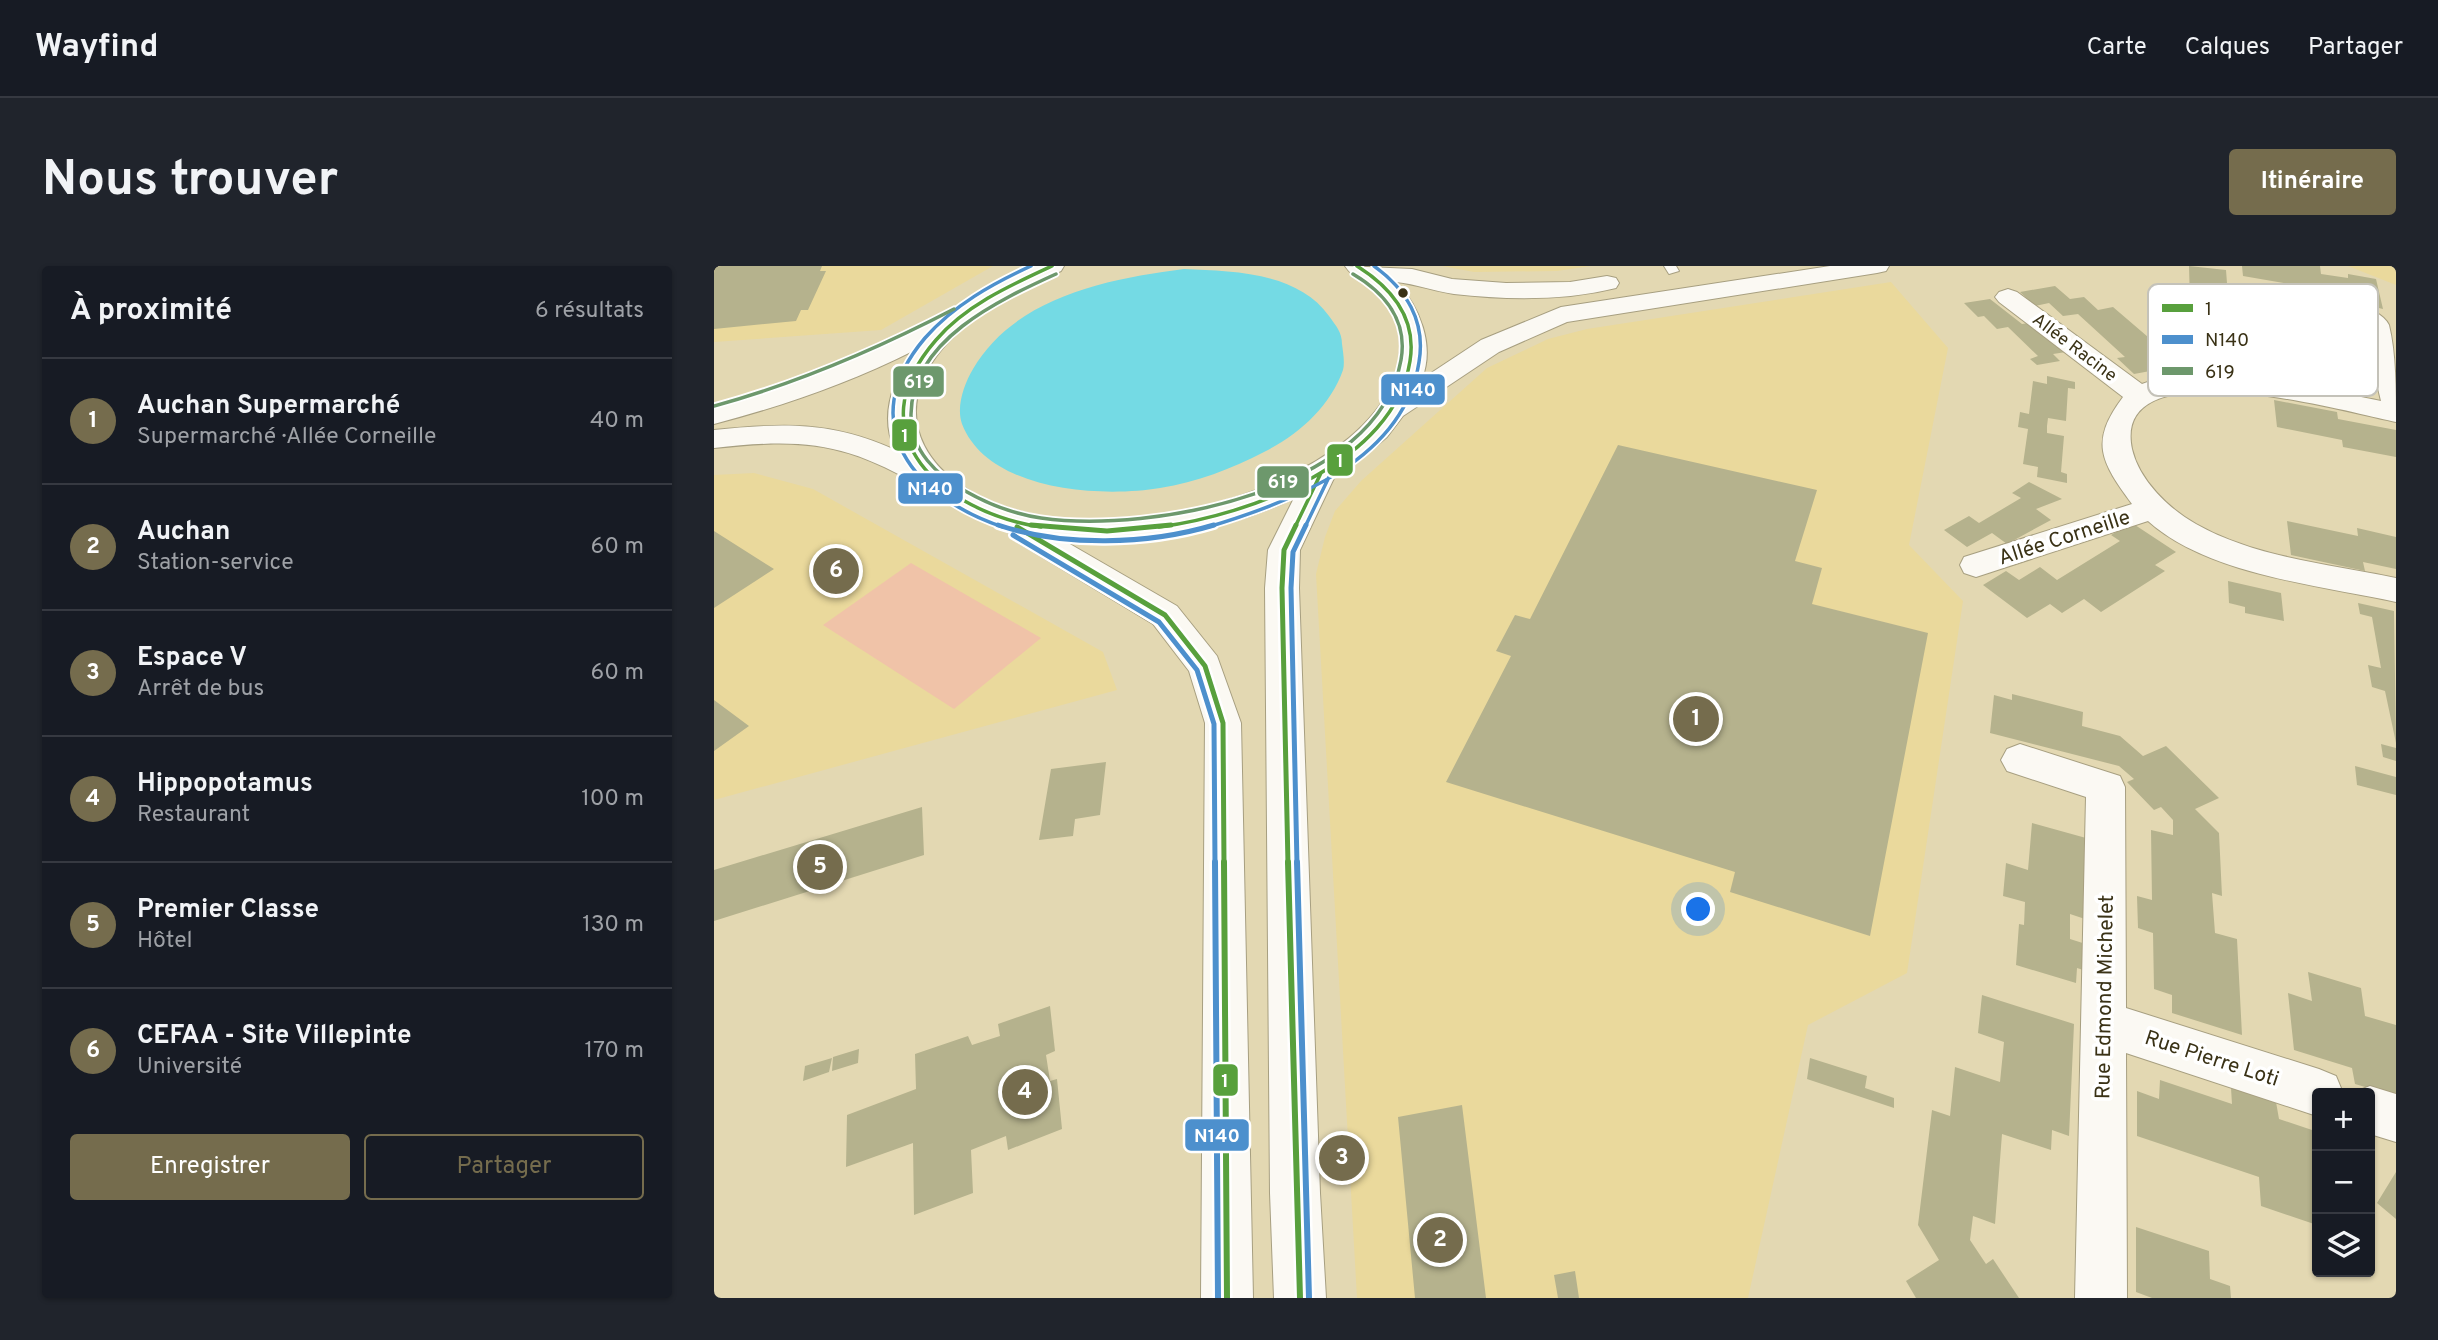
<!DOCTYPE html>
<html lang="fr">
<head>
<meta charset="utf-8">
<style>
  body { margin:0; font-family:Overpass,sans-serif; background:#20242c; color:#f1f3f6 }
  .controls { position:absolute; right:21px; bottom:21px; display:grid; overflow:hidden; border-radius:7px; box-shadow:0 2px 5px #0004 }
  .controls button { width:63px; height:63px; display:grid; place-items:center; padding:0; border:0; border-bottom:2px solid #363941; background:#171b24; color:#f1f3f6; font:35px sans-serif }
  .you { position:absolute; left:985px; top:644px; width:24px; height:24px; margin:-18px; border:5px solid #fff; border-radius:50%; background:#1a73e8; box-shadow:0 0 0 10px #1a73e833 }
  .badge { display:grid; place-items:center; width:46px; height:46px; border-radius:50%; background:#756c4d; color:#fff; font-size:23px; font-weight:700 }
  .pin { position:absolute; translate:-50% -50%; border:4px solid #fff; box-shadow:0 2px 7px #0006 }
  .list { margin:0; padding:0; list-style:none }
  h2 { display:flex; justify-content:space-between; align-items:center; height:91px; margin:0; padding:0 28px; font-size:30px }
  h2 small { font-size:23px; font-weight:400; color:#9ea1a6 }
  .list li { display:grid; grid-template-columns:46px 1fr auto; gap:21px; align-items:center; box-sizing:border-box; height:126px; padding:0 28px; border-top:2px solid #363941 }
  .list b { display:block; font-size:26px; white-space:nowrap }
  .list p { margin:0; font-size:23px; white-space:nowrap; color:#9ea1a6 }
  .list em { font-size:23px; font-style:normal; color:#9ea1a6 }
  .actions { display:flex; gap:14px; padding:21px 28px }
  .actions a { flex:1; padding:16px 0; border:2px solid #756c4d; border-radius:7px; text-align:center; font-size:24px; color:#756c4d }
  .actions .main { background:#756c4d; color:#fff }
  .icon { flex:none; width:38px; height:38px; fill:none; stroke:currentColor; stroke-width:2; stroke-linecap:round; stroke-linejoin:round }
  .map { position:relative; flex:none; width:1682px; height:1032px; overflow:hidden; border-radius:7px }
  header { display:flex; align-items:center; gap:42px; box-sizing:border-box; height:98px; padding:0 35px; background:#171b24; border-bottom:2px solid #363941 }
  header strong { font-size:33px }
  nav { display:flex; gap:38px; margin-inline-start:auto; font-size:24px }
  .intro { display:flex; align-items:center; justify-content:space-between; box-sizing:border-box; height:168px; padding:0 42px }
  h1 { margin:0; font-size:49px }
  .button { padding:18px 32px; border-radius:7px; background:#756c4d; color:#fff; font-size:24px; font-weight:700 }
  main { display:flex; gap:42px; padding:0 42px }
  aside { flex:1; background:#171b24; border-radius:7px; box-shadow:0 2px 5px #0004 }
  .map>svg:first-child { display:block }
</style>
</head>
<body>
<header>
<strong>Wayfind</strong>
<nav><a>Carte</a><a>Calques</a><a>Partager</a></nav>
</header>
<div class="intro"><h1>Nous trouver</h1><a class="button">Itinéraire</a></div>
<main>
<aside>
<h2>À proximité<small>6 résultats</small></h2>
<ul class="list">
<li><span class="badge">1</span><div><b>Auchan Supermarché</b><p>Supermarché · Allée Corneille</p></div><em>40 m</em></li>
<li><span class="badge">2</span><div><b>Auchan</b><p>Station-service</p></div><em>60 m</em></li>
<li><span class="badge">3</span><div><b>Espace V</b><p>Arrêt de bus</p></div><em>60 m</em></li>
<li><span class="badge">4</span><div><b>Hippopotamus</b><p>Restaurant</p></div><em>100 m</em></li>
<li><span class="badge">5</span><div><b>Premier Classe</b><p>Hôtel</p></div><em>130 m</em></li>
<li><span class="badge">6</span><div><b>CEFAA - Site Villepinte</b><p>Université</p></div><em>170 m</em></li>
</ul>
<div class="actions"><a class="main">Enregistrer</a><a>Partager</a></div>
</aside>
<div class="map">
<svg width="1682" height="1032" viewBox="0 0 1682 1032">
  <rect width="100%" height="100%" fill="#e3d8b2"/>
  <path fill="#ead99c" d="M0 0H279L167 64 0 76Z
    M728 0H877L843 5 760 6Z
    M1634 0H1682V19Z
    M1177 16 1234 82 1195 279 1249 335 1193 707 1094 759 1034 1032H643L602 308 611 271 621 245 647 215 773 102 834 73 873 63Z
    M40 207 99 223 389 386 403 424 0 534V209Z"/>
  <path fill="#f0c3a8" d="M197 297 327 372 240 443 109 359Z"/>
  <path fill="#74dae4" d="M470 3C519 5 584 6 615 50 622 60 628 66 628 78 629 86 631 97 629 104 616 141 584 169 550 186 517 203 483 216 446 222 386 232 274 225 248 158 242 141 250 118 259 103 301 31 393 13 470 3Z"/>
  <path fill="#b5b28d" d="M0 0H108L106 5H112L94 44H87L82 55 0 63Z
    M1475 0 1512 4 1515 43 1476 36Z
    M1528 0H1606L1607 8 1634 12V8L1662 13 1669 43 1611 29 1610 24 1529 10Z
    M1341 20 1356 33 1370 31 1384 44 1399 41 1448 83 1440 85 1458 101 1420 108 1403 92 1411 91 1364 48 1349 50 1335 37 1321 40 1306 26Z
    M1276 33 1308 58 1321 56 1352 86 1339 88 1346 95 1323 99 1316 93 1324 90 1294 61 1283 63 1270 50 1264 51 1250 37Z
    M1594 54 1643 63 1647 78 1629 75 1630 81 1632 87 1649 90 1656 121 1638 118 1640 130 1610 125 1608 112 1602 111 1597 82 1603 83Z
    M1333 110 1361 116V123L1354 122 1352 155 1334 152 1333 160V167L1350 170 1347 206 1353 208V217L1323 211 1324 201 1309 198 1314 163 1304 161 1306 146 1315 148 1319 115 1333 118Z
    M1560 134 1623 146 1624 153 1682 164V191L1629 181 1628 174 1563 161Z
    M904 179 1103 224 1081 295 1108 302 1098 338 1214 367 1156 670 1016 626 1021 606 732 516 797 390 782 385 801 349 816 353Z
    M1315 216 1348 233 1322 243 1337 254 1293 278 1278 267 1253 281 1230 264 1255 250 1265 257 1307 232 1298 227Z
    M1573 255 1644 270 1643 262 1682 271V303L1649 296 1651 305 1577 289Z
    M1418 257 1462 286 1441 299 1451 305 1387 346 1370 333 1348 347 1336 338 1313 352 1269 319 1292 305 1305 314 1326 301 1343 314 1406 275 1397 269Z
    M0 265 60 303 0 342Z
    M1514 315 1567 327 1570 355 1531 347V341L1515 337Z
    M1644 337 1680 345 1682 477 1671 425 1658 421 1654 399 1667 402 1658 351 1646 348Z
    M1298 428 1369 446 1368 460 1406 470 1429 490 1452 480 1505 532 1481 543 1505 567 1508 630 1498 627 1501 667 1523 673 1528 769 1458 747V729L1440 723 1439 667 1424 662 1423 630 1438 634 1437 564 1459 569V554L1447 541 1440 544 1413 516 1420 513 1405 500 1276 467 1280 429 1298 434Z
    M0 434 35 460 0 485Z
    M1667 478 1682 482V495L1669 491Z
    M392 496 386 549 361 553 359 570 325 574 337 503Z
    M1641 500 1682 511V529L1643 519Z
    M208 541 210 589 0 655V604Z
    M1318 557 1372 572 1380 656 1356 648V673L1378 680 1379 707 1363 702 1362 717 1302 699 1305 658 1310 659 1311 636 1289 630 1292 597 1314 604Z
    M1594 706 1647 722 1651 750 1682 759V830L1641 818 1638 802 1580 784 1574 727 1598 735Z
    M1268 729 1360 758 1355 870 1338 864 1337 884 1288 868 1281 958 1259 950 1256 974 1272 998 1279 993 1305 1032H1202L1192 1015 1225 994 1204 959 1218 844 1236 850 1241 801 1286 816 1290 776 1264 767Z
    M336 740 341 785 332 789 336 815 343 813 348 863 294 884 292 870 257 884 259 927 200 949 199 877 132 901 133 849 202 823 201 788 254 770 258 779 286 770 284 758Z
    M145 783 144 797 118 805 119 791Z
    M118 792 115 806 89 815 91 800Z
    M1096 792 1153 810 1151 822 1180 832V842L1093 813Z
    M1446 814 1518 838 1517 822 1562 836 1565 853 1598 864 1603 910V959L1547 940 1545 911 1423 870V825L1445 833Z
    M748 839 772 1032H701L684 851Z
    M1682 906V953L1663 937Z
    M1422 961 1495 985 1496 1013 1516 1020 1517 1032H1438L1422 1026Z
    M861 1005 865 1032H844L840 1009Z"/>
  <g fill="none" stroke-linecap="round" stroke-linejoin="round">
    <g stroke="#a79f80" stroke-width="2">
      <path id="service" d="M950 0H962L965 5 955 8Z"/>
    </g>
    <g stroke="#a79f80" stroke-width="2">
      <path id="minor" d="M1543 19C1571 24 1663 32 1675 59 1682 87 1682 125 1682 156 1636 147 1396 78 1418 183 1425 214 1455 243 1482 258 1542 292 1616 298 1682 312V336C1605 319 1494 309 1434 255L1262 311 1250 307 1246 299 1250 291 1418 238C1387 196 1375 176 1409 131L1285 36 1281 31 1285 26 1294 23 1303 26 1428 118C1499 91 1595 122 1667 135L1650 63 1629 49 1534 32 1530 27 1534 22Z
        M1306 478 1406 510 1411 521 1412 742 1605 803 1622 810 1629 827H1603V850L1412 787 1413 1032H1361L1372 531 1293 505 1287 494 1293 483Z
        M1656 820 1682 828V876L1656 868V827H1639Z"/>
    </g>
    <g stroke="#a79f80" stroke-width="2">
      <path id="secondary" d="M318 0H350L347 5C307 23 265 43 235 75 163 152 219 222 304 245 405 273 554 238 635 172 670 143 698 100 681 53 668 20 645 21 631 0L698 3 738 13 792 17 856 16 893 10 902 12 905 17 902 22C850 35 793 34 740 28 720 25 702 18 682 16 706 41 721 79 708 113L767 74 847 41 1116 0H1175L1172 5 1163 7 853 56 785 86 689 150 673 171 642 197 621 210 586 284 585 322 606 927 612 1032H560L556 927 551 322 554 284 580 232C508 267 429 276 349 274L463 340 503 390 527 457 539 1032H487L491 457 475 405 439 358 297 272 293 263C262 254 238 239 211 223 132 176 90 172 0 182V164C68 157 118 155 181 184 165 150 179 114 199 85 135 117 69 140 0 158V140C77 121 148 91 218 54L229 53 259 31Z"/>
    </g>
    <use href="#service" fill="#fbf9f3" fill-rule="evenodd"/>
    <use href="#minor" fill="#fbf9f3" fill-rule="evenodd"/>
    <use href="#secondary" fill="#fbf9f3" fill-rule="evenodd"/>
    <g stroke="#fff" stroke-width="7">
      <path id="bus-1-far2" d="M327 261C229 246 139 169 222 74 252 39 297 19 338 0
        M445 261C535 249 680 197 696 95 703 52 678 22 643 0
        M581 261 607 207"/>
    </g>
    <g stroke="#fff" stroke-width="10">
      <path id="bus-1-far1" d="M317 259 393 265 457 259
        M303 261 451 349 491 400 509 457 510 598
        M574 598 568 322 570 284 582 259"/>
    </g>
    <g stroke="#fff" stroke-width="11">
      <path id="bus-1" d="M510 596 513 1032
        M574 596 586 1032"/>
    </g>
    <g stroke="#fff" stroke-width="7">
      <path id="bus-2-far2" d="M289 261C201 232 138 158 211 72 240 39 278 18 317 0
        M494 261C578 236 690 194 705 96 712 55 692 23 660 0
        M591 261 615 211"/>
    </g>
    <g stroke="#fff" stroke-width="10">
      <path id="bus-2-far1" d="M284 259C350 281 433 279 500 259
        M299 269 445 356 483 404 500 458 501 598
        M583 598 577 322 579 286 592 259"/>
    </g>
    <g stroke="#fff" stroke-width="11">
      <path id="bus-2" d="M501 596 504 1032
        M583 596 595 1032"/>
    </g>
    <g stroke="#fff" stroke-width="7">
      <path id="bus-3" d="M342 8C285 34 198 74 197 148 196 184 223 210 253 226 276 239 301 248 327 252 437 268 664 225 687 94 694 55 671 27 639 8
        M0 140C84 117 163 83 240 43"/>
    </g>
    <use href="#bus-1-far2" stroke="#58a03d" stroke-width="3.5"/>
    <use href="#bus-1-far1" stroke="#58a03d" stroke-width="5"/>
    <use href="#bus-1" stroke="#58a03d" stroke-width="6"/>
    <use href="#bus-2-far2" stroke="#4d90cd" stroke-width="3.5"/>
    <use href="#bus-2-far1" stroke="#4d90cd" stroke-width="5"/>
    <use href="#bus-2" stroke="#4d90cd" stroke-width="6"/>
    <use href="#bus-3" stroke="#6d986c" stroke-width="3.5"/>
  </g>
  <circle fill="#3a3216" stroke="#fff" stroke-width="2.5" cx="689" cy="27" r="6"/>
  <g text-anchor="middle" stroke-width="7" stroke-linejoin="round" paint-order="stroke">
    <g font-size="18" fill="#3a3216" stroke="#fff">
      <text transform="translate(1361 81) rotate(37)" y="6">Allée Racine</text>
    </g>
    <g font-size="21" fill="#3a3216" stroke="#fff">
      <text transform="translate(1350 271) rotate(-18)" y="7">Allée Corneille</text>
      <text transform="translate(1390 731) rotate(-89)" y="7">Rue Edmond Michelet</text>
      <text transform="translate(1498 792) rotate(18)" y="7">Rue Pierre Loti</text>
    </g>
  </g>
  <rect x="1434" y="18" width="230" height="112" rx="10" fill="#fff" stroke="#c4c2b9" stroke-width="2"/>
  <rect x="1448" y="38" width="31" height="8" fill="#58a03d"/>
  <rect x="1448" y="69" width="31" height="9" fill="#4d90cd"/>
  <rect x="1448" y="101" width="31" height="8" fill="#6d986c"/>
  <g font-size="19" fill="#3a3216">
    <text x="1491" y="49">1</text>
    <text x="1491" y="80">N140</text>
    <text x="1491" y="112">619</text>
  </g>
  <g stroke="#fff" stroke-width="2.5">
    <rect x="178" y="99" width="53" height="33" rx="7" fill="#6d986c"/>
    <rect x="666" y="107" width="66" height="33" rx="7" fill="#4d90cd"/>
    <rect x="177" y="152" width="27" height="34" rx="7" fill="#58a03d"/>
    <rect x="612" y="177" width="28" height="34" rx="7" fill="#58a03d"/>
    <rect x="542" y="199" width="54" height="34" rx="7" fill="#6d986c"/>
    <rect x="183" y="206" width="67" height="33" rx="7" fill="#4d90cd"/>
    <rect x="498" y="797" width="27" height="34" rx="7" fill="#58a03d"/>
    <rect x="470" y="852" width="66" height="34" rx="7" fill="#4d90cd"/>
  </g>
  <g font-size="19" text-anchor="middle" font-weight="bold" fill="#fff">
    <text x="205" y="122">619</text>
    <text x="699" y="130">N140</text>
    <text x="191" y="176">1</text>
    <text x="626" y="201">1</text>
    <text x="569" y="222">619</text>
    <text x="216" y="229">N140</text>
    <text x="511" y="821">1</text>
    <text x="503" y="876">N140</text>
  </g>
</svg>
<div class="controls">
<button>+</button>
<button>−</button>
<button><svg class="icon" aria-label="layers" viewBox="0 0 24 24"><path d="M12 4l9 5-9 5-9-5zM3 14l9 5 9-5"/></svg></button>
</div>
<div class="you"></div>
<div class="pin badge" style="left:982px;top:453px">1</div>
<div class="pin badge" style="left:726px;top:974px">2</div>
<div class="pin badge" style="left:628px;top:892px">3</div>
<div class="pin badge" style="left:311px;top:826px">4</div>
<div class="pin badge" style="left:106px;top:601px">5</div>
<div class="pin badge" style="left:122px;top:305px">6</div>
</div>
</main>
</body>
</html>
